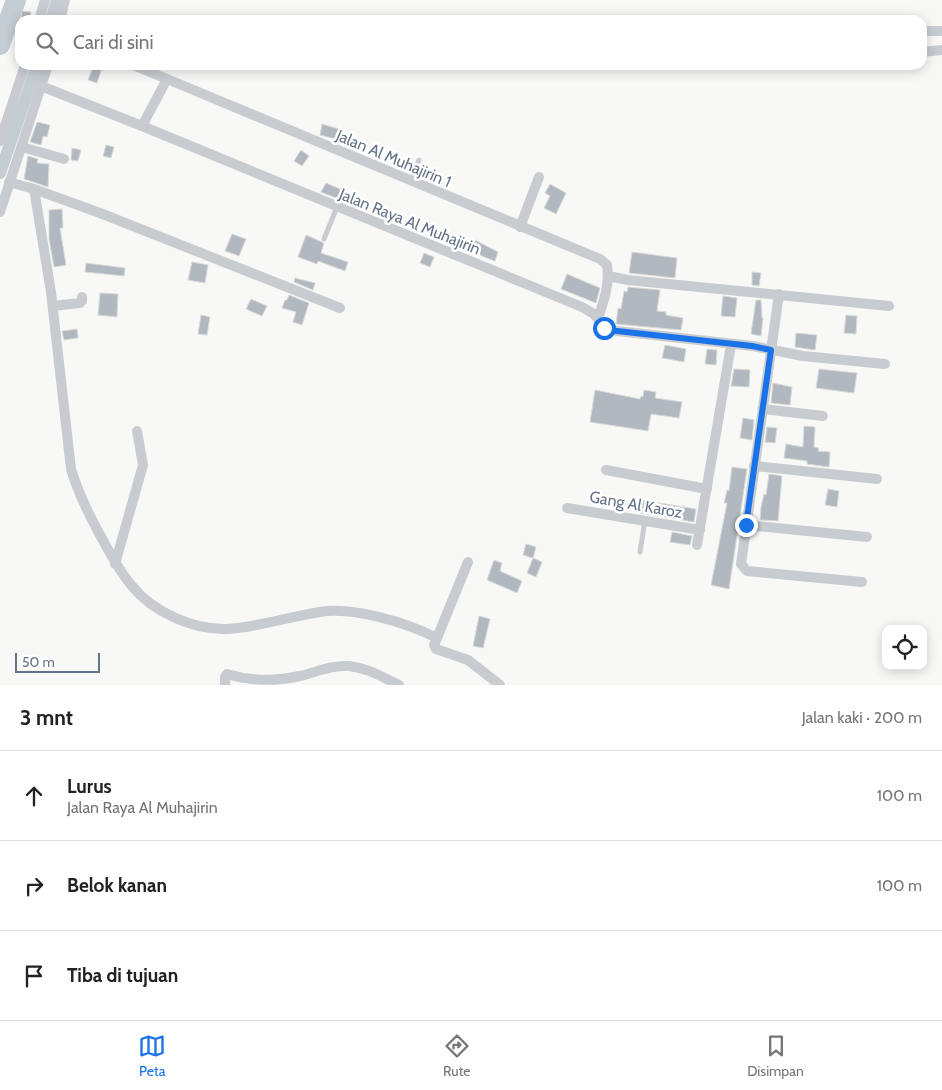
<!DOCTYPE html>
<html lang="id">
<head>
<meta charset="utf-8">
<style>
  body { margin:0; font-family:Cabin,sans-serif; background:#f6f6f6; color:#222 }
  .controls { position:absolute; right:15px; bottom:15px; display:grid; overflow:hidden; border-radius:10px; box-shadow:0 2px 12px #0003 }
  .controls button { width:45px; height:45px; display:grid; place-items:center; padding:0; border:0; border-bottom:1px solid #e0e0e0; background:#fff; color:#222; font:25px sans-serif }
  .scale { position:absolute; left:15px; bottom:12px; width:85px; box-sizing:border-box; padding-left:5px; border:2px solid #667489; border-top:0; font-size:14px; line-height:18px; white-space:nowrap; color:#667489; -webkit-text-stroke:4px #fff; paint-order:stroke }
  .stop { position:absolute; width:15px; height:15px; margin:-11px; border:4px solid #1a73e8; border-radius:50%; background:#fff }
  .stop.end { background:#1a73e8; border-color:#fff; box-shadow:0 1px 5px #0008 }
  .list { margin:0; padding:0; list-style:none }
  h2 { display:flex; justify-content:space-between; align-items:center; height:65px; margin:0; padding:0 20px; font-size:21px }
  h2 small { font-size:16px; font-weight:400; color:#767676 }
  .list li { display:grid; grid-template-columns:32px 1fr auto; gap:15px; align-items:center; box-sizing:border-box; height:90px; padding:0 20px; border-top:1px solid #e0e0e0 }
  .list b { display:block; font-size:19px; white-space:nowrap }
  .list p { margin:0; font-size:16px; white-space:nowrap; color:#767676 }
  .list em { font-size:16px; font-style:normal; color:#767676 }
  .icon { flex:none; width:28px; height:28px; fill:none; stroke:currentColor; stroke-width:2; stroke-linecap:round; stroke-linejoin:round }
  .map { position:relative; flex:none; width:942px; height:685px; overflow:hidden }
  .search { position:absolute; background:#fff; box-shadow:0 2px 12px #0003; left:15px; right:15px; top:15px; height:55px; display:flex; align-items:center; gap:12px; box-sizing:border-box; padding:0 18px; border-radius:15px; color:#767676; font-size:19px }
  .sheet { height:335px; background:#fff }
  nav { display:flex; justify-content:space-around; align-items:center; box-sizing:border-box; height:70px; border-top:1px solid #e0e0e0; background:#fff; font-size:14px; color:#767676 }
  nav a { display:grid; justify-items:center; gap:2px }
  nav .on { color:#1a73e8 }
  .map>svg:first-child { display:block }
</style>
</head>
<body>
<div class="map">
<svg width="942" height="685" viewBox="0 0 942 685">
  <rect width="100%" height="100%" fill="#f8f9f6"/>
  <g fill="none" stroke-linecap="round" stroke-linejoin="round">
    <path stroke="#c5cdd4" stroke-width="12" d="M51 20 57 0
      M0 173 37 65"/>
    <path stroke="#c5cdd4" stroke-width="20" d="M0 45 16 0"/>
  </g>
  <path fill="#b1b8bf" stroke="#dadad8" d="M22 11 31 12 30 20H21Z
    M94 65H103L97 83 88 80Z
    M37 122 50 125 47 137 43 136 41 145 30 142Z
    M322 124 342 130 339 140 320 135Z
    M106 145 114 147 111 158 103 156Z
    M72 148 81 150 78 161 71 160Z
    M301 150 309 156 302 166 294 161Z
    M28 156 38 159 37 163 49 164 48 187 24 179Z
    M326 183 354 195 351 204 321 192Z
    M550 184 566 193 556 214 544 208 550 196 545 193Z
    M62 209 63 228H60L66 265 54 267 49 239V210Z
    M232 234 246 239 239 256 225 251Z
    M306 235 324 243 321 253 348 262 345 271 318 261 317 264 298 257Z
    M473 239 498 252 495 261 484 257 468 248Z
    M632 252 677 258 675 278 629 273Z
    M424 253 434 257 430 267 420 263Z
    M192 262 208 265 205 283 188 280Z
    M86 263 125 268 124 276 85 272Z
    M752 272 761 273 759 286 752 285Z
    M567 274 600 288 596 303 561 289Z
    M295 278 315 283 313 290 294 282Z
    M628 287 660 290 657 311 666 312V315L683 318 681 330 616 324 618 308 621 309 624 291 627 292Z
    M100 293 118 294 117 317 98 315Z
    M289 295 309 303 302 325 293 322 296 312 282 308 285 300H287Z
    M723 296 737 298 735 317 721 316Z
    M251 299 267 306 262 316 246 309Z
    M756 300H761L762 318H763L761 336 751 334Z
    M201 315 210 317 207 335 198 334Z
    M846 315 857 316 856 334 844 333Z
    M77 329 78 338 64 340 62 331Z
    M796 333 817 335 815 350 795 347Z
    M665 345 686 349 684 362 662 358Z
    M707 349 717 350 716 365 705 364Z
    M734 369 750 370 749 387 731 386Z
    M819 369 857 373 854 393 816 388Z
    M773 383 792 387 790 405 771 403Z
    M595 390 640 399 641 396 643 397 644 390 656 392 655 398 682 402 679 418 651 414 648 431 590 422Z
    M743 418 754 420 752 440 740 438Z
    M804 426 815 427 814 447 819 448 818 451 830 452 829 467 807 464V461L784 458 786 444 803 447Z
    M767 427 777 428 775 443 765 442Z
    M732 467 747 469 729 589 711 585 727 503H724L727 490 729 491Z
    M769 474 782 476 778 521 760 520 761 507 764 494 766 495Z
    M828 489 839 491 837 507 825 505Z
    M641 500 696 509 694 522 639 513Z
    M672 532 692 536 690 545 670 542Z
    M526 544 536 547 533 558 523 555Z
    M533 558 542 562 536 577 527 573Z
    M494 560 502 563 500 571 522 581 517 593 487 580Z
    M479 616 490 619 483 648 473 646Z"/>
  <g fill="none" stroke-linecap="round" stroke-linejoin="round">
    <path stroke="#c8cbcf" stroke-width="5" d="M411 180 419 160
      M324 239 337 207
      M640 552 645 520"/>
    <path stroke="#c8cbcf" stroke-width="10" d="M39 20 45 0
      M60 20 65 0
      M922 31H942
      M922 52 942 50
      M133 65 167 79
      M41 86 142 126 582 307 594 314 604 327 608 330 753 346 803 356 885 364
      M142 126 167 79 600 259 607 265C610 283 604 301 598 318
      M0 141 25 65
      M22 147 64 159
      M9 182 34 189 100 213 340 308
      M34 189 51 292 71 469C78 493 88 513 100 535 110 553 119 571 132 586 153 612 193 630 227 629 259 627 288 617 320 612 353 606 407 623 437 638L434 645 436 649 468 660 500 685
      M0 212 48 65
      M520 227 539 177
      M608 276 628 280 889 306
      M779 294 741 564 747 571 862 582
      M53 306 80 303 82 301V297
      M763 409 823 416
      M754 466 877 479
      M606 470 707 489
      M567 508 700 530
      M746 525 867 537
      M697 545 731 345
      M115 564 143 465 137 431
      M437 638 468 562
      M225 685V677L227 674C250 681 277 681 300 676 317 672 331 665 349 666 368 668 382 677 399 685"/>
  </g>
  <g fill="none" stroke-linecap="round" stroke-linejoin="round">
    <path stroke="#1a73e8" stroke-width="6" d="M604 328 608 330 752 346 771 350 746 525"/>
  </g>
  <g text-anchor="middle" stroke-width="5" stroke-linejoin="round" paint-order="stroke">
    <g font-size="16" fill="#667489" stroke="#fff">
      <text transform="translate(394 158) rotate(23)" y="6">Jalan Al Muhajirin 1</text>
      <text transform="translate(410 221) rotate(22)" y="6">Jalan Raya Al Muhajirin</text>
      <text transform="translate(636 504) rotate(10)" y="6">Gang Al Karoz</text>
    </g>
  </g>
</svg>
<div class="controls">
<button><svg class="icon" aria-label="locate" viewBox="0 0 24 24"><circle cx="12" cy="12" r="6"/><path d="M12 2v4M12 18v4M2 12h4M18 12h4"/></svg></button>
</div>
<div class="scale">50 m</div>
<div class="stop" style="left:604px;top:328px"></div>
<div class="stop end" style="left:746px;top:525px"></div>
<div class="search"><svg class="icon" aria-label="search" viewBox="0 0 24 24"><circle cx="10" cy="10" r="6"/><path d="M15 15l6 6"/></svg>Cari di sini</div>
</div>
<section class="sheet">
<h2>3 mnt<small>Jalan kaki · 200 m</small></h2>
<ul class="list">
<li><svg class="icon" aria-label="ahead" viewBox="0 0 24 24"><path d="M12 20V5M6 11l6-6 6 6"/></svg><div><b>Lurus</b><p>Jalan Raya Al Muhajirin</p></div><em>100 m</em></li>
<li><svg class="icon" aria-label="right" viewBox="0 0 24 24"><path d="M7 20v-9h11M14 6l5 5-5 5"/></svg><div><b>Belok kanan</b></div><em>100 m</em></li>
<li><svg class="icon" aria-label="arrive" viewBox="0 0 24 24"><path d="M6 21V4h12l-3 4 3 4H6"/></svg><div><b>Tiba di tujuan</b></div></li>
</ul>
</section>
<nav>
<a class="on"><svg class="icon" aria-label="map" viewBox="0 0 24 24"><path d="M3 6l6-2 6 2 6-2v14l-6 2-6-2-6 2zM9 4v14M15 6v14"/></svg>Peta</a>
<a><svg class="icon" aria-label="directions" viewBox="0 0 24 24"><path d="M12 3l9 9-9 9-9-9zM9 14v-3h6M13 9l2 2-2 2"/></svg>Rute</a>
<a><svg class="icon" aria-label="saved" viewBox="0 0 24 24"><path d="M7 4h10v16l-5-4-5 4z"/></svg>Disimpan</a>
</nav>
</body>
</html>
